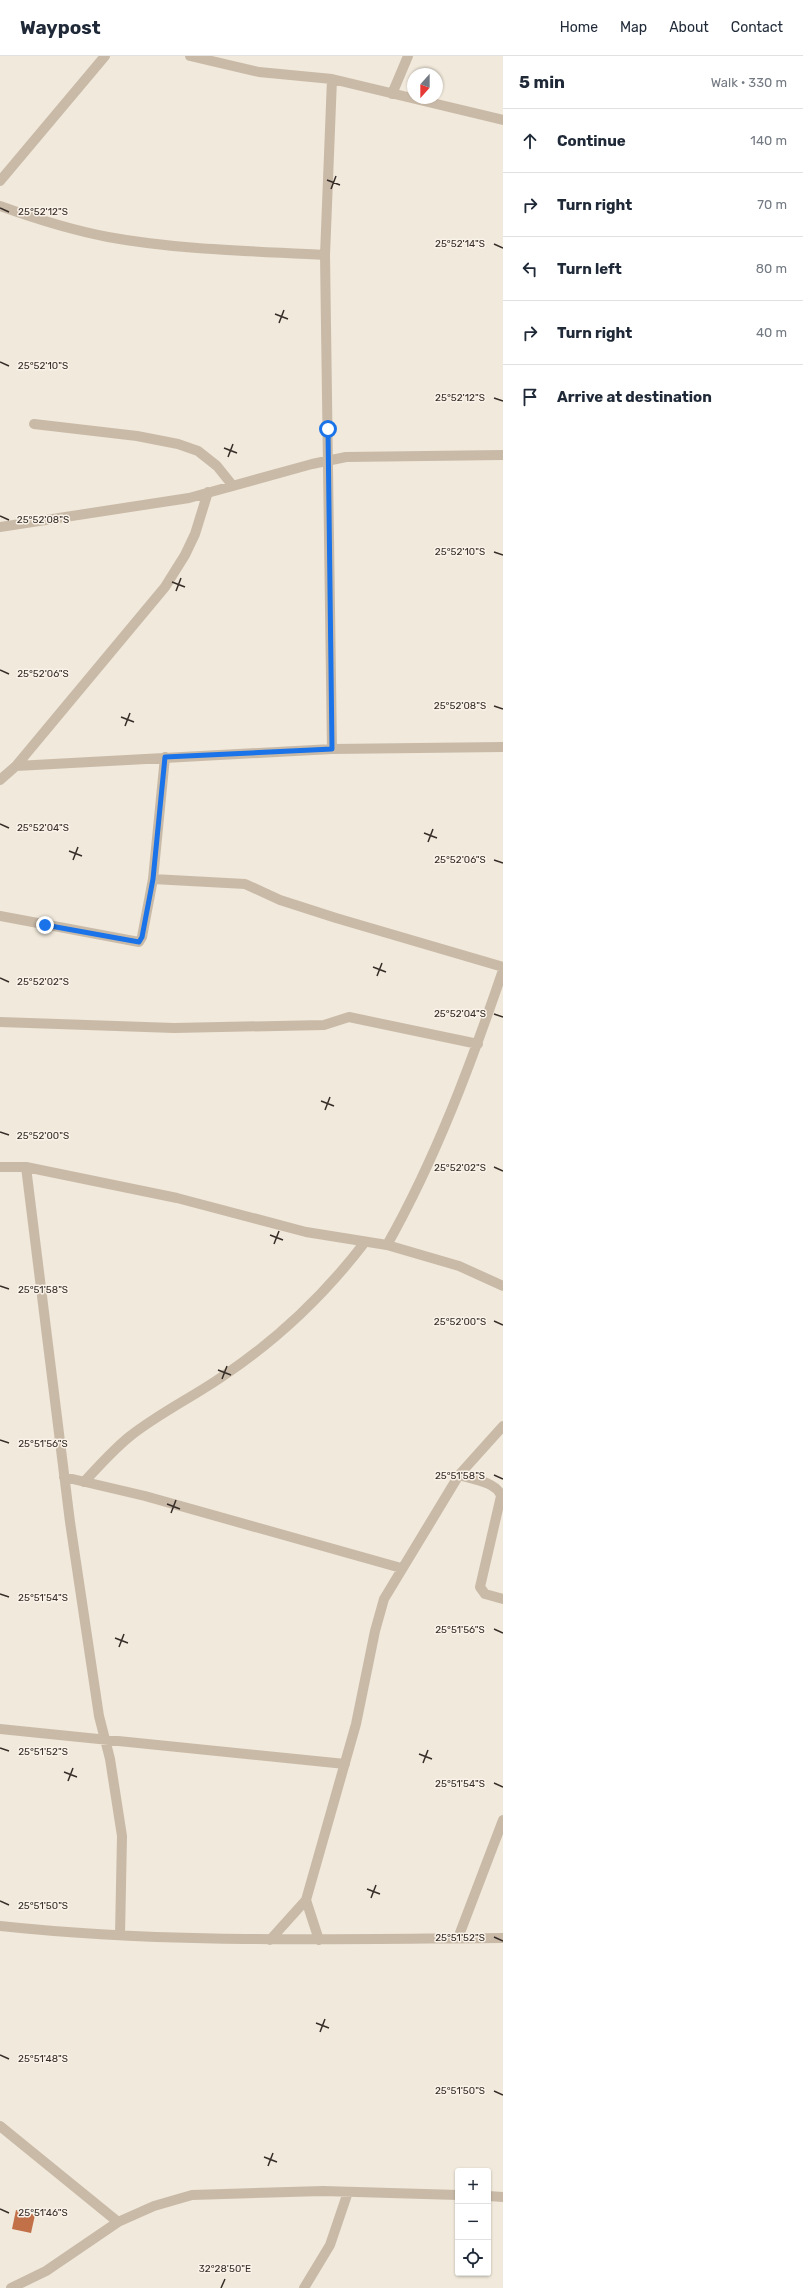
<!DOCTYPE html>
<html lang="en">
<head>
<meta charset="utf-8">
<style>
  body { margin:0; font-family:Rubik,sans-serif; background:#f2f2f3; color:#1f2937 }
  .controls { position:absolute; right:12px; bottom:12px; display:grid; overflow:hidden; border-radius:4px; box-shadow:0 1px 3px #0004 }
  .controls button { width:36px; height:36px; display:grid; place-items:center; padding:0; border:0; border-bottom:1px solid #e0e1e3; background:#fff; color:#1f2937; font:20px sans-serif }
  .compass { position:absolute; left:407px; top:12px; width:36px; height:36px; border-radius:50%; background:#fff; box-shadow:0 1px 3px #0004; rotate:201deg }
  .stop { position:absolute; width:12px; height:12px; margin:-9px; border:3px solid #1a73e8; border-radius:50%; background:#fff }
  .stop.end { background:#1a73e8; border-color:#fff; box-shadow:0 1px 4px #0008 }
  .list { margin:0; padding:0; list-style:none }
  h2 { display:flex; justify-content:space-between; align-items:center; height:52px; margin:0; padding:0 16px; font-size:17px }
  h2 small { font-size:13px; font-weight:400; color:#747a83 }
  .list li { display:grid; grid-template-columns:26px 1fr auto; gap:12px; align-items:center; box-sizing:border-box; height:64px; padding:0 16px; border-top:1px solid #e0e1e3 }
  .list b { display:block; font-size:15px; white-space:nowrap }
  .list em { font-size:13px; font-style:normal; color:#747a83 }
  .icon { flex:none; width:22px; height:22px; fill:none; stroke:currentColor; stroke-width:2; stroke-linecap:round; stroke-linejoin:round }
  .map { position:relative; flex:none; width:503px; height:2232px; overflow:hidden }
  header { display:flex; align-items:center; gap:24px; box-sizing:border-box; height:56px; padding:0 20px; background:#fff; border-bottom:1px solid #e0e1e3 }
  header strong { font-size:19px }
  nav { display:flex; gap:22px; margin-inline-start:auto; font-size:14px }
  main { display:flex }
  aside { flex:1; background:#fff }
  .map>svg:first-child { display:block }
</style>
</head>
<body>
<header>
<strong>Waypost</strong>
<nav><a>Home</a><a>Map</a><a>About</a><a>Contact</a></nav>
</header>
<main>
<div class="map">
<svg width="503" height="2232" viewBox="0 0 503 2232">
  <rect width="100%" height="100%" fill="#f1e9db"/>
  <path fill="#c27048" d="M16 2154 35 2159 31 2177 12 2173Z"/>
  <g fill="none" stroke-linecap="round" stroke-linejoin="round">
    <path stroke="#c9baa8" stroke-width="10" d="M190 0 259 16 332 23 503 64
      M332 23 325 199 332 693
      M392 38 408 0
      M0 125 105 0
      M0 150C36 163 71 174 108 181 179 194 253 195 325 199
      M34 368 137 380 178 388 198 395 217 410 233 430
      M0 471 189 442 312 408 346 401 503 399
      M16 710 332 693 503 691
      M0 724 16 710 165 531 185 499 195 478 208 436
      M153 823 245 828 280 844 336 862 503 911
      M0 860 139 886 142 881 153 823 165 701
      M0 966 174 972 324 969 349 961 478 988
      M0 1111H26L177 1142 306 1176 387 1189 459 1210 503 1230
      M26 1111 70 1466 99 1660 110 1703 122 1780 120 1879
      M387 1189C436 1102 471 1008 503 914
      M459 1419C472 1423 497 1426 501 1440L480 1531 485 1538 503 1543
      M64 1421 145 1440 401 1512
      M84 1426C98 1411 113 1394 129 1381 159 1357 195 1340 226 1318 279 1282 326 1237 365 1186
      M0 1673 345 1708
      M306 1844 319 1884
      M0 1870C167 1888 335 1883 503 1882
      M458 1882 503 1764
      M270 1884 306 1844 356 1668 375 1575 384 1543 459 1419 503 1370
      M0 2070 118 2166
      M488 2140 503 2141
      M11 2232 46 2215 118 2166 154 2150 192 2139 323 2135 458 2139
      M304 2232 330 2189 348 2136"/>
  </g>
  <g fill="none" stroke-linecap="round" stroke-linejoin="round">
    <path stroke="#1a73e8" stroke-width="5" d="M45 869 139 886 142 881 153 823 165 701 332 693 328 373"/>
  </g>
  <path fill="none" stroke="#362d28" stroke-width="1.5" d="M327 124 340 129M331 133 336 120M0 152 9 156M494 188 503 192M275 258 288 263M279 267 284 254M0 306 9 310M494 342 503 345M224 392 237 397M228 401 233 388M0 460 9 464M494 496 503 499M172 526 185 531M176 535 181 522M0 614 9 618M494 650 503 653M121 661 134 666M125 670 130 657M0 768 9 772M424 777 437 782M428 786 433 773M69 795 82 800M73 804 78 791M494 804 503 807M373 911 386 916M377 920 382 907M0 922 9 926M494 958 503 961M321 1045 334 1050M325 1054 330 1041M0 1076 9 1079M494 1111 503 1115M270 1179 283 1184M274 1188 279 1175M0 1230 9 1233M494 1265 503 1269M218 1314 231 1319M222 1323 227 1310M0 1384 9 1387M494 1419 503 1423M167 1448 180 1453M171 1457 176 1444M0 1538 9 1541M494 1573 503 1577M115 1582 128 1587M119 1591 124 1578M0 1692 9 1695M419 1698 432 1703M423 1707 428 1694M64 1716 77 1721M68 1725 73 1712M494 1727 503 1731M367 1833 380 1838M371 1842 376 1829M0 1845 9 1849M494 1881 503 1885M316 1967 329 1972M320 1976 325 1963M0 1999 9 2003M494 2035 503 2039M264 2101 277 2106M268 2110 273 2097M0 2153 9 2157M221 2232 225 2223"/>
  <g font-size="10" text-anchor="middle" fill="#362d28" stroke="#f9f2e8" stroke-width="3" stroke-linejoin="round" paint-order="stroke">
    <text x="43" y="159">25°52'12"S</text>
    <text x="460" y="191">25°52'14"S</text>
    <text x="43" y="313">25°52'10"S</text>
    <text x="460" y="345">25°52'12"S</text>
    <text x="43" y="467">25°52'08"S</text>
    <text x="460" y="499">25°52'10"S</text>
    <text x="43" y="621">25°52'06"S</text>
    <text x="460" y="653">25°52'08"S</text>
    <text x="43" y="775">25°52'04"S</text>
    <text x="460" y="807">25°52'06"S</text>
    <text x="43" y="929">25°52'02"S</text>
    <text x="460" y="961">25°52'04"S</text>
    <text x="43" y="1083">25°52'00"S</text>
    <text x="460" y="1115">25°52'02"S</text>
    <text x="43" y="1237">25°51'58"S</text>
    <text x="460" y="1269">25°52'00"S</text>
    <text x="43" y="1391">25°51'56"S</text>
    <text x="460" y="1423">25°51'58"S</text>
    <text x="43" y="1545">25°51'54"S</text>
    <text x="460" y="1577">25°51'56"S</text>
    <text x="43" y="1699">25°51'52"S</text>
    <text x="460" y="1731">25°51'54"S</text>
    <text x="43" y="1853">25°51'50"S</text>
    <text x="460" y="1885">25°51'52"S</text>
    <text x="43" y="2006">25°51'48"S</text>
    <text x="460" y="2038">25°51'50"S</text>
    <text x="43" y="2160">25°51'46"S</text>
    <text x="225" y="2216">32°28'50"E</text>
  </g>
</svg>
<div class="controls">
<button>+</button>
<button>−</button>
<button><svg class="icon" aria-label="locate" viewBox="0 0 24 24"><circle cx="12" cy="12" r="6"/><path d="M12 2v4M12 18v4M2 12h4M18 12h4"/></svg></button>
</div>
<svg class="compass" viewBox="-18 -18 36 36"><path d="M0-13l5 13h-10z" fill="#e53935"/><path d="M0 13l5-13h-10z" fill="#747a83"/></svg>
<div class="stop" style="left:328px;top:373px"></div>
<div class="stop end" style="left:45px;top:869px"></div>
</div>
<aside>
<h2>5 min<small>Walk · 330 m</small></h2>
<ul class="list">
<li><svg class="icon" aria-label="ahead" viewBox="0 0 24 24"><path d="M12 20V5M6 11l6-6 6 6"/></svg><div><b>Continue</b></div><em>140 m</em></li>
<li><svg class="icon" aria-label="right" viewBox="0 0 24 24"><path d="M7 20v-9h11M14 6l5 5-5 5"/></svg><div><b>Turn right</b></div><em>70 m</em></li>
<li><svg class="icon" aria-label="left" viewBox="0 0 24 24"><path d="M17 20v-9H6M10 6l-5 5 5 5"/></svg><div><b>Turn left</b></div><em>80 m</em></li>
<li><svg class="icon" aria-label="right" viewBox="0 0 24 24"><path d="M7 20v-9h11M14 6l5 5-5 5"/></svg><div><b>Turn right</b></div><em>40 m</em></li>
<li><svg class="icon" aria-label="arrive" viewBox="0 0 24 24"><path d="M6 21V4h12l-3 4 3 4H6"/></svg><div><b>Arrive at destination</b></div></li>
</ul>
</aside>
</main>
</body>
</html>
